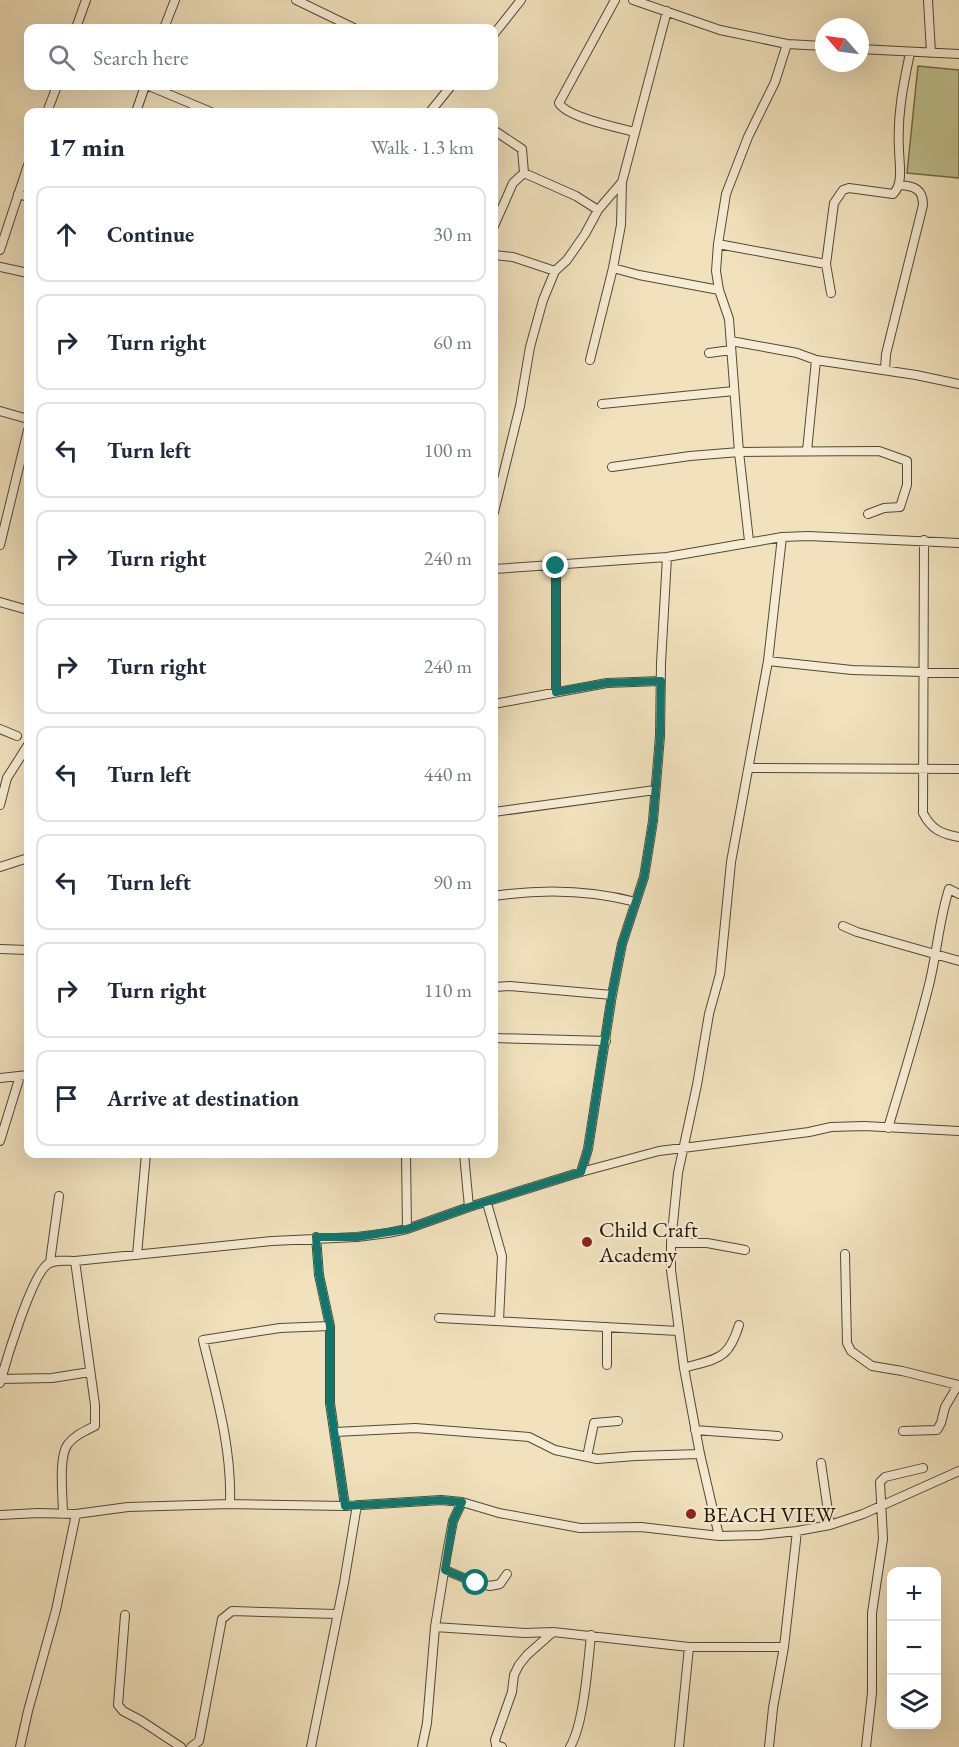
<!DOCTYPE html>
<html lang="en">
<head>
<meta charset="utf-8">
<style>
  body { margin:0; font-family:"EB Garamond",serif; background:#f6f6f7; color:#1f2937 }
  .controls { position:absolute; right:18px; bottom:18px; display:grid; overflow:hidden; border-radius:12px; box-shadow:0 6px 24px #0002 }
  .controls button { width:54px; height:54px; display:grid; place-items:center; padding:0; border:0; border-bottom:2px solid #e0e1e3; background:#fff; color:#1f2937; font:30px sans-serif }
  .compass { position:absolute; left:815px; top:18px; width:54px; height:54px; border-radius:50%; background:#fff; box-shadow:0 6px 24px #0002; rotate:298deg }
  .stop { position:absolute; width:18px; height:18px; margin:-14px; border:4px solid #0f766e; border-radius:50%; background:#fff }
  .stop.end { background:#0f766e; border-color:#fff; box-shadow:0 2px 6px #0008 }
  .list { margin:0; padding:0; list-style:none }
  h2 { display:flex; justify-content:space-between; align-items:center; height:78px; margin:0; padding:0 24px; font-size:26px }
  h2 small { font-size:20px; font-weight:400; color:#747a83 }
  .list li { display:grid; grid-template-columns:39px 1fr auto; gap:18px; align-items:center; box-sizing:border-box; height:96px; margin:0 12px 12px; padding:0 12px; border:2px solid #e0e1e3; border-radius:12px }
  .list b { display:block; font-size:22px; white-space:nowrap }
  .list em { font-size:20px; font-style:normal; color:#747a83 }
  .icon { flex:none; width:33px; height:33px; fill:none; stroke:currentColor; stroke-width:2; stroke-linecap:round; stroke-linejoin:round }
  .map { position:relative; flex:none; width:959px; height:1747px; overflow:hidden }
  .search { position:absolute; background:#fff; box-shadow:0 6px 24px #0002; left:24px; top:24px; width:474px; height:66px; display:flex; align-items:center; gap:15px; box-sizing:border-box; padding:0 21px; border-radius:12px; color:#747a83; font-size:22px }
  .panel { position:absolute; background:#fff; box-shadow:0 6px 24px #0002; left:24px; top:108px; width:474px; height:1050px; border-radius:12px }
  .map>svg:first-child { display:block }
</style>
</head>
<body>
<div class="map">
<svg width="959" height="1747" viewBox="0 0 959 1747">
  <rect width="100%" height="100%" fill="#f1e2bd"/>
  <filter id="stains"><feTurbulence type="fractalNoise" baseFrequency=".00333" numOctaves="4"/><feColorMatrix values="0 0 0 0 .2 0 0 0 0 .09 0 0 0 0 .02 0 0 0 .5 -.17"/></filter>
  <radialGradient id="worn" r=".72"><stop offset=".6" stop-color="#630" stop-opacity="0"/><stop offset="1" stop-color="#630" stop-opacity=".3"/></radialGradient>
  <path fill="#bec28e" stroke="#706b4a" stroke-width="1.5" d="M918 66 959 70V178L907 173Z"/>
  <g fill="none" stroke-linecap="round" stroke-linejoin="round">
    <g stroke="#554834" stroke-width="10">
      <path id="minor" d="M296 0 354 28
        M615 0 559 103C566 117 619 128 635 132
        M633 0 720 30 787 44 824 46
        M928 0 931 53
        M76 28 86 0
        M164 28 175 0
        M494 34 521 0
        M860 49 959 54
        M149 86 211 112
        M47 112 57 86
        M136 112 145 86
        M430 112 451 86
        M495 131 522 149 524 173
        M18 194 28 197
        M494 226 513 183 524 173 576 196 598 210
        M718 244 826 264
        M0 250 28 165
        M494 255 513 257 555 271
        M0 267 28 273
        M613 268 639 275 719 290
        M831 293 826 264 834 203 843 190 849 188 893 194C904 184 899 162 899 149 897 116 903 86 910 53
        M731 341 797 353 816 360 916 375 959 384
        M709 353 731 350
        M590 360 613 268 621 225 622 182
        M885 370 886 354 923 205C923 189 914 186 900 185
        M602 404 734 391
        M0 411 28 419
        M807 451 816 360
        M612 467 690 456 739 452 879 451 907 461V485L900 507 884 508 868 514
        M494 512 520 406 530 347 543 300 555 271 567 260 585 234 598 210 622 182 667 11
        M924 540 923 813C931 829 941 834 959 837
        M749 541 739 452 729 319 719 290 716 271 718 244 726 194 748 137 775 82 787 44
        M0 545 28 430
        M494 569 667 557 782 537 808 536 959 543
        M0 602 28 610
        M768 661 852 670 959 673
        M556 692V566
        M494 704 607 683 661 681
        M0 729 17 736
        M750 768 959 769
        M0 805 7 778 28 745
        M494 812 655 790
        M0 867 28 858
        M494 896C540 889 590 890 636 902
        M843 926 857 932 959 961
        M0 949 28 950
        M494 987 510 986 612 995
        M494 1038 606 1041
        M0 1078 28 1075
        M888 1128C902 1081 917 1033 929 985 937 953 939 920 949 889L959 894
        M0 1141 20 1076
        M406 1154 407 1229
        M464 1154 469 1207
        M581 1172 588 1149 612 995 622 944 644 877 653 821 660 736 661 663 667 557
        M487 1203 502 1256 499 1321
        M316 1237 319 1275 330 1326V1403L345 1506
        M671 1243H707L745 1250
        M845 1254 847 1343 851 1351 872 1366 902 1371 958 1385 945 1407 941 1423 937 1430 903 1431
        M137 1255 146 1154
        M50 1262 59 1196
        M439 1318 678 1331
        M607 1327V1365
        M684 1368C717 1358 728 1361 739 1325
        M0 1379 52 1378 90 1372
        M0 1383C6 1361 32 1274 48 1264 56 1259 66 1261 75 1261L272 1241 357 1237 388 1233 407 1229 469 1207 581 1172 659 1151 809 1132 831 1127 864 1126 959 1131
        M695 1430 778 1436
        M335 1432 415 1428 529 1437 555 1450 597 1459 635 1456 700 1454
        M587 1457 594 1423 618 1421
        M821 1463 830 1525
        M230 1504C232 1448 216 1394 203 1340L280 1328 330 1326
        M63 1514C63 1498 58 1456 68 1444 75 1435 85 1431 95 1426V1405L75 1261
        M0 1515 38 1513 76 1514 128 1507 230 1504 345 1506 441 1500 462 1502 499 1513 580 1528 641 1527 719 1536 760 1535 797 1531 830 1525 863 1514 959 1471
        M719 1536 700 1454 684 1368 671 1270V1243L678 1173 697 1085 709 1014 720 974 731 862 768 661 782 537
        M445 1570 476 1583 490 1586 500 1584 507 1574
        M125 1615 118 1705 123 1711 140 1720 181 1747
        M435 1627 525 1633 553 1632 689 1647H784
        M20 1747 28 1711 56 1610 76 1514
        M191 1747 199 1741 222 1619 232 1611 336 1614
        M311 1747 344 1583 357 1505
        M422 1747 427 1723 435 1627 447 1553 453 1521 462 1502
        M502 1747 496 1745 495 1740 512 1692 514 1675 519 1665 527 1655 553 1632
        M570 1747C584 1724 588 1663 591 1635
        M679 1747 689 1647
        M769 1747 773 1708 784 1647 797 1531
        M866 1747 872 1693V1613L883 1539 880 1482 885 1477 923 1468"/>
    </g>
    <use href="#minor" stroke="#f6ecd4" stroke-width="8"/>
  </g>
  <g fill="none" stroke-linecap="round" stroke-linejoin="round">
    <path stroke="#0f766e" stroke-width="8" d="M476 1583 445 1570 453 1521 462 1502 441 1500 345 1506 330 1403V1326L319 1275 316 1237H357L407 1229 469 1207 581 1172 588 1149 612 994 622 944 644 877 653 821 660 736 661 681 607 683 556 692V566"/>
  </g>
  <g fill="#8f2418" stroke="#f6ecd4" stroke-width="2">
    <circle cx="587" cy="1242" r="6"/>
    <circle cx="691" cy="1514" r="6"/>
  </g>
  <g text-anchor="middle" stroke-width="4.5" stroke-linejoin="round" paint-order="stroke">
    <g font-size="22" fill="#211406" stroke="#f6ecd4" text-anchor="start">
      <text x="599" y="1237">Child Craft<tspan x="599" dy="25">Academy</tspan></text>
      <text x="703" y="1522">BEACH VIEW</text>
    </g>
  </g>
  <rect width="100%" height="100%" filter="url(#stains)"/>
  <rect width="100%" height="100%" fill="url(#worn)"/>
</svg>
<div class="controls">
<button>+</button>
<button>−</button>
<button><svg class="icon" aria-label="layers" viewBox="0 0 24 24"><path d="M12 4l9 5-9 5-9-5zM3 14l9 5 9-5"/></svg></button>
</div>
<svg class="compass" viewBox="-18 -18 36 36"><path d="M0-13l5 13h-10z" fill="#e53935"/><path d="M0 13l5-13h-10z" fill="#747a83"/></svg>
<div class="stop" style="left:476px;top:1583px"></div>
<div class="stop end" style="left:556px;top:566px"></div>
<div class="search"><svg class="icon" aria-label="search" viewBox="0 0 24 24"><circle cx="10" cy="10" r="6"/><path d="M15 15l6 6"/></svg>Search here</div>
<section class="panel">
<h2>17 min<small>Walk · 1.3 km</small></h2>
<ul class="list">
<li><svg class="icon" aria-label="ahead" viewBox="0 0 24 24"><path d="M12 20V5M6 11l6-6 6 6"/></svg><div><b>Continue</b></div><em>30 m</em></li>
<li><svg class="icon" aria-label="right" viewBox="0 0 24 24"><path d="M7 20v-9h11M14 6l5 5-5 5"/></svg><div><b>Turn right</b></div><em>60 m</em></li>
<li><svg class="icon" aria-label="left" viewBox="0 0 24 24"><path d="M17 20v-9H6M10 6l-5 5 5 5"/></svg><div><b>Turn left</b></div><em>100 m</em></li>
<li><svg class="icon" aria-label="right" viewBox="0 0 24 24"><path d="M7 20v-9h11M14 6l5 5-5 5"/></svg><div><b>Turn right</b></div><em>240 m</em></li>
<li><svg class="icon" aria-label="right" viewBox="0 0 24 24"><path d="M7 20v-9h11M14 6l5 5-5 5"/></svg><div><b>Turn right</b></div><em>240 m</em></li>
<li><svg class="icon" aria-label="left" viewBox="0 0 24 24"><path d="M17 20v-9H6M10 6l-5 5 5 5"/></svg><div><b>Turn left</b></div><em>440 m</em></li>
<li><svg class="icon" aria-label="left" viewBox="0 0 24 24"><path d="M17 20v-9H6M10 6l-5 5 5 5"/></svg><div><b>Turn left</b></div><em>90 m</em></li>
<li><svg class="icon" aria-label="right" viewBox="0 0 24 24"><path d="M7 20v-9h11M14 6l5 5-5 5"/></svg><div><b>Turn right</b></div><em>110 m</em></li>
<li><svg class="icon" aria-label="arrive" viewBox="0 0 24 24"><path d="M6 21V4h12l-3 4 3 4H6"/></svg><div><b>Arrive at destination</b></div></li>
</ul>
</section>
</div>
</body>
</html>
